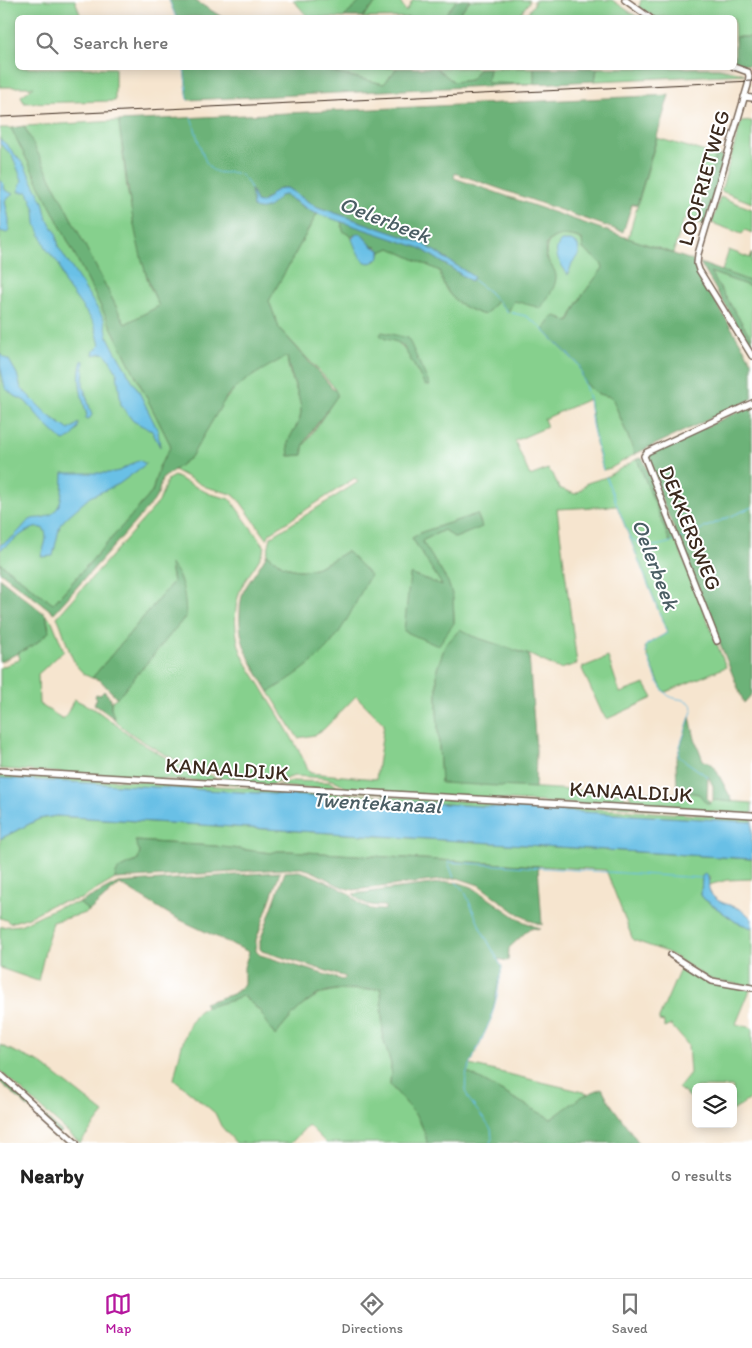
<!DOCTYPE html>
<html lang="en">
<head>
<meta charset="utf-8">
<style>
  body { margin:0; font-family:Itim,sans-serif; background:#f2f2f2; color:#222 }
  .controls { position:absolute; right:15px; bottom:15px; display:grid; overflow:hidden; border-radius:8px; box-shadow:0 2px 12px #0003 }
  .controls button { width:45px; height:45px; display:grid; place-items:center; padding:0; border:0; border-bottom:1px solid #e0e0e0; background:#fff; color:#222; font:25px sans-serif }
  .list { margin:0; padding:0; list-style:none }
  h2 { display:flex; justify-content:space-between; align-items:center; height:65px; margin:0; padding:0 20px; font-size:21px }
  h2 small { font-size:16px; font-weight:400; color:#767676 }
  .icon { flex:none; width:28px; height:28px; fill:none; stroke:currentColor; stroke-width:2; stroke-linecap:round; stroke-linejoin:round }
  .map { position:relative; flex:none; width:752px; height:1143px; overflow:hidden }
  .search { position:absolute; background:#fff; box-shadow:0 2px 12px #0003; left:15px; right:15px; top:15px; height:55px; display:flex; align-items:center; gap:12px; box-sizing:border-box; padding:0 18px; border-radius:8px; color:#767676; font-size:19px }
  .sheet { height:135px; background:#fff }
  nav { display:flex; justify-content:space-around; align-items:center; box-sizing:border-box; height:70px; border-top:1px solid #e0e0e0; background:#fff; font-size:14px; color:#767676 }
  nav a { display:grid; justify-items:center; gap:2px }
  nav .on { color:#b5179e }
  .map>svg:first-child { display:block }
</style>
</head>
<body>
<div class="map">
<svg width="752" height="1143" viewBox="0 0 752 1143">
  <rect width="100%" height="100%" fill="#fff"/>
  <filter id="ink" filterUnits="userSpaceOnUse"><feTurbulence type="fractalNoise" baseFrequency=".02" numOctaves="2"/><feDisplacementMap in="SourceGraphic" scale="10" xChannelSelector="R" yChannelSelector="G"/><feConvolveMatrix kernelMatrix="1 2 1 2 8 2 1 2 1" color-interpolation-filters="sRGB"/></filter>
  <filter id="wash" filterUnits="userSpaceOnUse"><feTurbulence type="fractalNoise" baseFrequency=".0096" numOctaves="4" result="noise"/><feDisplacementMap in="SourceGraphic" scale="20" xChannelSelector="R" yChannelSelector="G"/><feGaussianBlur stdDeviation="1.12" result="paint"/><feColorMatrix in="noise" values="0 0 0 0 0 0 0 0 0 0 0 0 0 0 0 0 0 1.4 0 .05"/><feComposite in="paint" operator="in"/></filter>
  <g filter="url(#wash)">
    <rect width="100%" height="100%" fill="#f6e5cf"/>
    <path fill="#86d08d" stroke="#607d56" fill-rule="evenodd" d="M0 0H75L81 17 18 18V68H115V101L24 103 21 96 34 87H0Z
      M293 0H362L344 18 308 17Z
      M379 0H399L406 12 413 0H457L443 17 362 18Z
      M470 0H529V2L518 17 456 18Z
      M534 0H612L637 17 524 18 534 4Z
      M641 0H752V37H736L735 41 734 18 655 17 639 7Z
      M313 68H397L384 84Z
      M436 68H480L471 80 454 82Z
      M489 68H534L535 84 487 83Z
      M597 68H719L745 74 595 81Z
      M119 121 127 189 143 263 149 285 159 306 125 324 24 126Z
      M752 121V203L721 191 741 122Z
      M0 128H11L171 446 159 467 152 492 147 498 53 604 0 563Z
      M657 138 716 155 698 217 704 219 702 224 684 219 673 253 628 238Z
      M720 197 752 209V233L745 230 742 234 712 223Z
      M317 214 341 221 343 231 352 237V239L373 262 376 261 381 252 390 248 440 271C443 296 462 309 485 315L497 301 508 312 514 300 554 270C534 244 556 226 582 240L583 249 601 263 603 268 581 297 568 322 560 317 549 323 543 330 579 365 584 381 593 391 598 394 612 397 635 454 611 468 603 470 596 444 589 399 544 419 547 427 515 441 530 476 548 469 553 474 559 488 575 494 580 491 587 483 606 477 637 459 670 542 676 541 680 550 726 667 666 692 662 689 648 657 645 648C649 640 660 639 667 632L617 506 557 509 577 664 560 669 530 655 471 636 460 630 445 646 437 669V710L441 782 623 793 625 798H631L628 791 676 794 677 790 699 794 710 803 713 800 752 803V814L350 791 338 782 325 778 294 776 268 786 223 783C216 768 203 772 191 767 173 760 127 734 115 720 111 715 110 707 112 701L120 695 186 616 175 570 170 566 173 582 92 678C69 670 67 636 57 617L159 502 167 480 174 476 210 494 230 499 265 547C259 565 241 581 238 597 234 612 235 631 239 646 244 663 257 678 265 693 281 719 297 745 310 773L376 779 384 724 356 696 324 729 314 735 298 738 269 692 314 660 324 651 332 642 350 613 352 608 347 551C316 570 298 581 267 554L271 537 358 482 355 478 270 533 267 539 239 500 232 494 206 487 174 470 191 457 222 404 235 388 257 372 287 356C287 376 301 393 301 412 301 425 289 434 288 444 288 448 289 452 289 456L303 455V447L337 396 334 387 279 328 269 301ZM408 338 425 385 407 353 398 342ZM477 514 481 523 467 533 455 538 444 530 421 541C441 571 455 585 454 623L441 582 412 538 422 532Z
      M729 250 750 258 752 253V282L722 271Z
      M710 272 752 287V339Z
      M46 615 52 621 64 651 38 674 39 704 63 719 67 714 74 699 96 710 138 741 171 761 188 769 213 776 217 781 215 782 0 769V668L20 659 18 653 38 642 49 628Z
      M608 657 620 693 645 684 653 698 607 719 602 713 582 669 583 667Z
      M0 773 752 818V822L0 778Z
      M292 781 330 782 344 791 276 786Z
      M56 816 752 859V879L727 880 709 885 710 878 702 876 701 895 704 899 736 922 752 928V986L716 981 706 977 667 952 633 940 606 870 289 851H277L271 853 215 846 136 841 140 852 138 860 126 865 117 871 115 879 81 899 53 904 29 917 10 923 6 920 0 918V839L39 819Z
      M79 903 89 911 86 913 52 922 38 981 0 968V927L20 925 58 907Z
      M681 967 708 983 750 990 736 1024 752 1028V1097L733 1111V1087H696V1102L678 1088 690 1073 688 1045 671 1025 664 1028V1022L659 1021V1018Z
      M381 988 383 1038 391 1064 390 1085C405 1102 424 1120 427 1143H326L308 1125 291 1143H236L221 1126 215 1113 174 1079C178 1062 186 1016 202 1009 215 1002 230 1003 242 995L260 1011 276 1035C293 1014 311 990 342 990 354 989 369 991 381 988Z
      M0 1045 40 1063 104 1113 80 1143 0 1071Z
      M470 1065 588 1093 551 1119 467 1072Z"/>
    <path fill="#6cb278" stroke="#546e4b" d="M169 0H194L222 17H176Z
      M362 0H379L362 17H344Z
      M457 0H470L456 17H443Z
      M735 37H752V61L749 65 735 63Z
      M184 68H313L384 84 397 68H436L454 82 470 80 480 68H489L487 83 534 84V68H597L595 81 188 100Z
      M669 95 637 205 632 204 623 232 455 173 454 178 694 261 693 264 752 362V399L635 454 612 397 598 394 593 391 584 381 579 365 543 330 549 323 550 319 556 316 569 322 581 297 603 268 601 263 583 249 582 239C568 233 541 233 546 256 548 264 556 268 556 277 556 288 547 298 541 308L514 301 508 312 497 301 485 315C462 309 444 296 440 271L390 248 381 252 377 247 372 246 364 237 354 235 352 237 343 231 341 221 420 248 471 281 474 277 422 243 315 206 287 188H279L261 203 256 202 252 191 253 207 272 204 280 196 285 195 303 207 317 214 269 301 279 328 337 393V396C330 407 306 437 303 447 303 448 303 455 303 455L289 456C289 452 288 448 288 444 289 434 300 426 301 412 301 395 289 374 287 356 266 368 244 379 227 396L191 457 162 479 158 494 153 502 54 613 0 572V563L53 604 147 498 152 492 159 467 171 446 11 128 24 126 125 324 159 306C136 259 130 203 123 151 122 141 119 131 119 121Z
      M716 155 724 157 705 225 702 224 704 219 698 217Z
      M700 263 752 282V287L710 272 752 339V350Z
      M382 332 408 338 430 386 425 385 403 346C396 339 386 342 380 335Z
      M752 405V694L744 703 647 462 646 455Z
      M640 458 643 459 676 541 670 542 637 459Z
      M477 514 482 527 455 538 444 530 422 541 448 582 453 597 454 623 438 646 404 631 410 574 442 585 412 538 422 532Z
      M347 551 370 575C358 597 348 622 332 642 316 663 291 678 269 692 253 665 238 646 240 613 240 606 241 597 244 590 251 578 260 567 267 554 298 581 316 570 347 551Z
      M170 564C184 579 185 596 186 616L120 695 116 697 100 680 92 678 173 582Z
      M0 578 46 615 49 632 34 645 0 662Z
      M460 629 472 636 529 655 536 750 535 788 441 783 437 710V669L445 646Z
      M104 691 111 699V709L115 719 94 704 97 699 95 697 96 694 100 695Z
      M690 717 695 739 703 760 714 766 733 802 713 800V786L708 776 707 798 710 803H706L699 794 677 790 676 759Z
      M135 841 215 846 271 853 277 851H289L538 866 542 925 529 920 514 911 479 885 458 878 354 890C335 888 320 871 301 868L115 879C116 864 128 867 138 860L140 852Z
      M298 871C307 872 341 888 348 893 363 906 364 910 385 910V906C371 906 363 905 353 894L447 882 460 883 472 887 520 920 541 929 530 928 509 948 508 961 498 959 502 967 501 973 491 1019 467 1072 551 1119 581 1097 602 1088 610 1103 639 1143H427C424 1120 405 1102 390 1085L391 1064 383 1038 381 988C366 991 350 988 335 990 309 992 291 1017 275 1036L260 1011 242 995 237 999 207 1007 204 1003 233 994 242 987 244 983V967L249 952 174 917 120 884 89 911 79 903 118 883 280 872 256 940V951L260 955 343 980 346 977 262 951 260 949V941L285 872Z
      M0 1077 62 1132 59 1135 0 1082Z"/>
    <path fill="#69c0e6" stroke="#527582" d="M0 139 7 145 24 165 43 202 47 219 56 232 59 248 104 319 108 337 115 351 139 392 158 431 160 447 152 431 133 421 121 405 117 373 108 357 104 353 93 355 94 351 100 345 94 323 64 282 59 264 47 250 36 224 35 210 28 192H18L22 180 12 155 0 144Z
      M0 180 4 184 5 190 13 194 5 201 9 219V231L7 233 0 231Z
      M282 188H287L315 206 422 243 474 277 471 281 420 248 312 212 285 195 280 196C273 203 265 214 253 207L251 189 256 202 261 203C269 199 273 190 282 188Z
      M356 234H361L372 246 380 250V256C365 274 357 252 352 239Z
      M561 241H571L578 245 579 254 572 263 568 275C562 265 550 253 561 241Z
      M0 353 3 357 9 360 17 374 21 388 48 415 69 430 79 423C78 431 71 440 63 441L46 425 25 401 13 395 5 388 0 366Z
      M82 360 84 361 83 385 92 415 89 419 85 418 87 416C82 397 76 379 82 360Z
      M139 460 146 464 119 484 90 497 67 517 60 525 53 556 41 557C43 548 49 538 44 529L37 527 25 532 0 550V545C7 541 14 537 19 531 23 527 26 522 30 520 35 517 40 519 45 517 64 512 62 489 63 473H109L119 471Z
      M0 778 752 822V859L56 816 39 819 0 839Z
      M706 873C711 880 706 888 712 895 719 904 730 904 740 909 744 911 748 915 752 919V928L736 922 704 899 701 895 702 876Z"/>
    <g fill="none" stroke-linecap="round" stroke-linejoin="round">
      <path stroke="#69c0e6" stroke-width="1" d="M169 0 176 18
        M184 68 188 100
        M191 117C195 127 203 162 210 168 225 181 238 160 251 189
        M473 280 488 291 508 312 526 316 538 325 579 365 589 399 592 425 603 470
        M606 477 667 633 646 645V654
        M630 537C645 551 657 546 675 541
        M679 539 752 507
        M648 657C653 669 658 689 669 696 678 701 689 697 693 708L680 746 678 756 708 777
        M454 878 448 862 702 878
        M456 882 465 892 481 929 502 967 497 996 491 1019 467 1072C465 1081 465 1089 468 1098L491 1129 492 1138 490 1143"/>
    </g>
  </g>
  <g filter="url(#ink)">
    <g fill="none" stroke-linecap="round" stroke-linejoin="round">
      <g stroke="#7c6b5c" stroke-width="8">
        <path id="minor" d="M625 0 650 18
          M734 67 748 72
          M748 72 749 76 748 85 698 254 697 264 699 270 752 356
          M744 97 752 98
          M717 641 644 456 647 452 752 403
          M0 771 752 815
          M671 955 712 981 752 988
          M0 1074 76 1143"/>
      </g>
      <use href="#minor" stroke="#fff" stroke-width="5"/>
      <path stroke="#3b2a1e" stroke-width="1" d="M0 117 752 81"/>
    </g>
  </g>
  <g text-anchor="middle" stroke-width="4" stroke-linejoin="round" paint-order="stroke">
    <g font-size="21" fill="#3b2a1e" stroke="#fff">
      <text transform="translate(704 178) rotate(-74)" y="7">LOOFRIETWEG</text>
      <text transform="translate(690 528) rotate(68)" y="7">DEKKERSWEG</text>
      <text transform="translate(227 769) rotate(4)" y="7">KANAALDIJK</text>
      <text transform="translate(631 792) rotate(3)" y="7">KANAALDIJK</text>
    </g>
    <g font-size="22" font-style="italic" fill="#4b5e64" stroke="#fff">
      <text transform="translate(385 219) rotate(21)" y="8">Oelerbeek</text>
      <text transform="translate(656 564) rotate(69)" y="8">Oelerbeek</text>
      <text transform="translate(377 802) rotate(3)" y="8">Twentekanaal</text>
    </g>
  </g>
</svg>
<div class="controls">
<button><svg class="icon" aria-label="layers" viewBox="0 0 24 24"><path d="M12 4l9 5-9 5-9-5zM3 14l9 5 9-5"/></svg></button>
</div>
<div class="search"><svg class="icon" aria-label="search" viewBox="0 0 24 24"><circle cx="10" cy="10" r="6"/><path d="M15 15l6 6"/></svg>Search here</div>
</div>
<section class="sheet">
<h2>Nearby<small>0 results</small></h2>
<ul class="list">
</ul>
</section>
<nav>
<a class="on"><svg class="icon" aria-label="map" viewBox="0 0 24 24"><path d="M3 6l6-2 6 2 6-2v14l-6 2-6-2-6 2zM9 4v14M15 6v14"/></svg>Map</a>
<a><svg class="icon" aria-label="directions" viewBox="0 0 24 24"><path d="M12 3l9 9-9 9-9-9zM9 14v-3h6M13 9l2 2-2 2"/></svg>Directions</a>
<a><svg class="icon" aria-label="saved" viewBox="0 0 24 24"><path d="M7 4h10v16l-5-4-5 4z"/></svg>Saved</a>
</nav>
</body>
</html>
